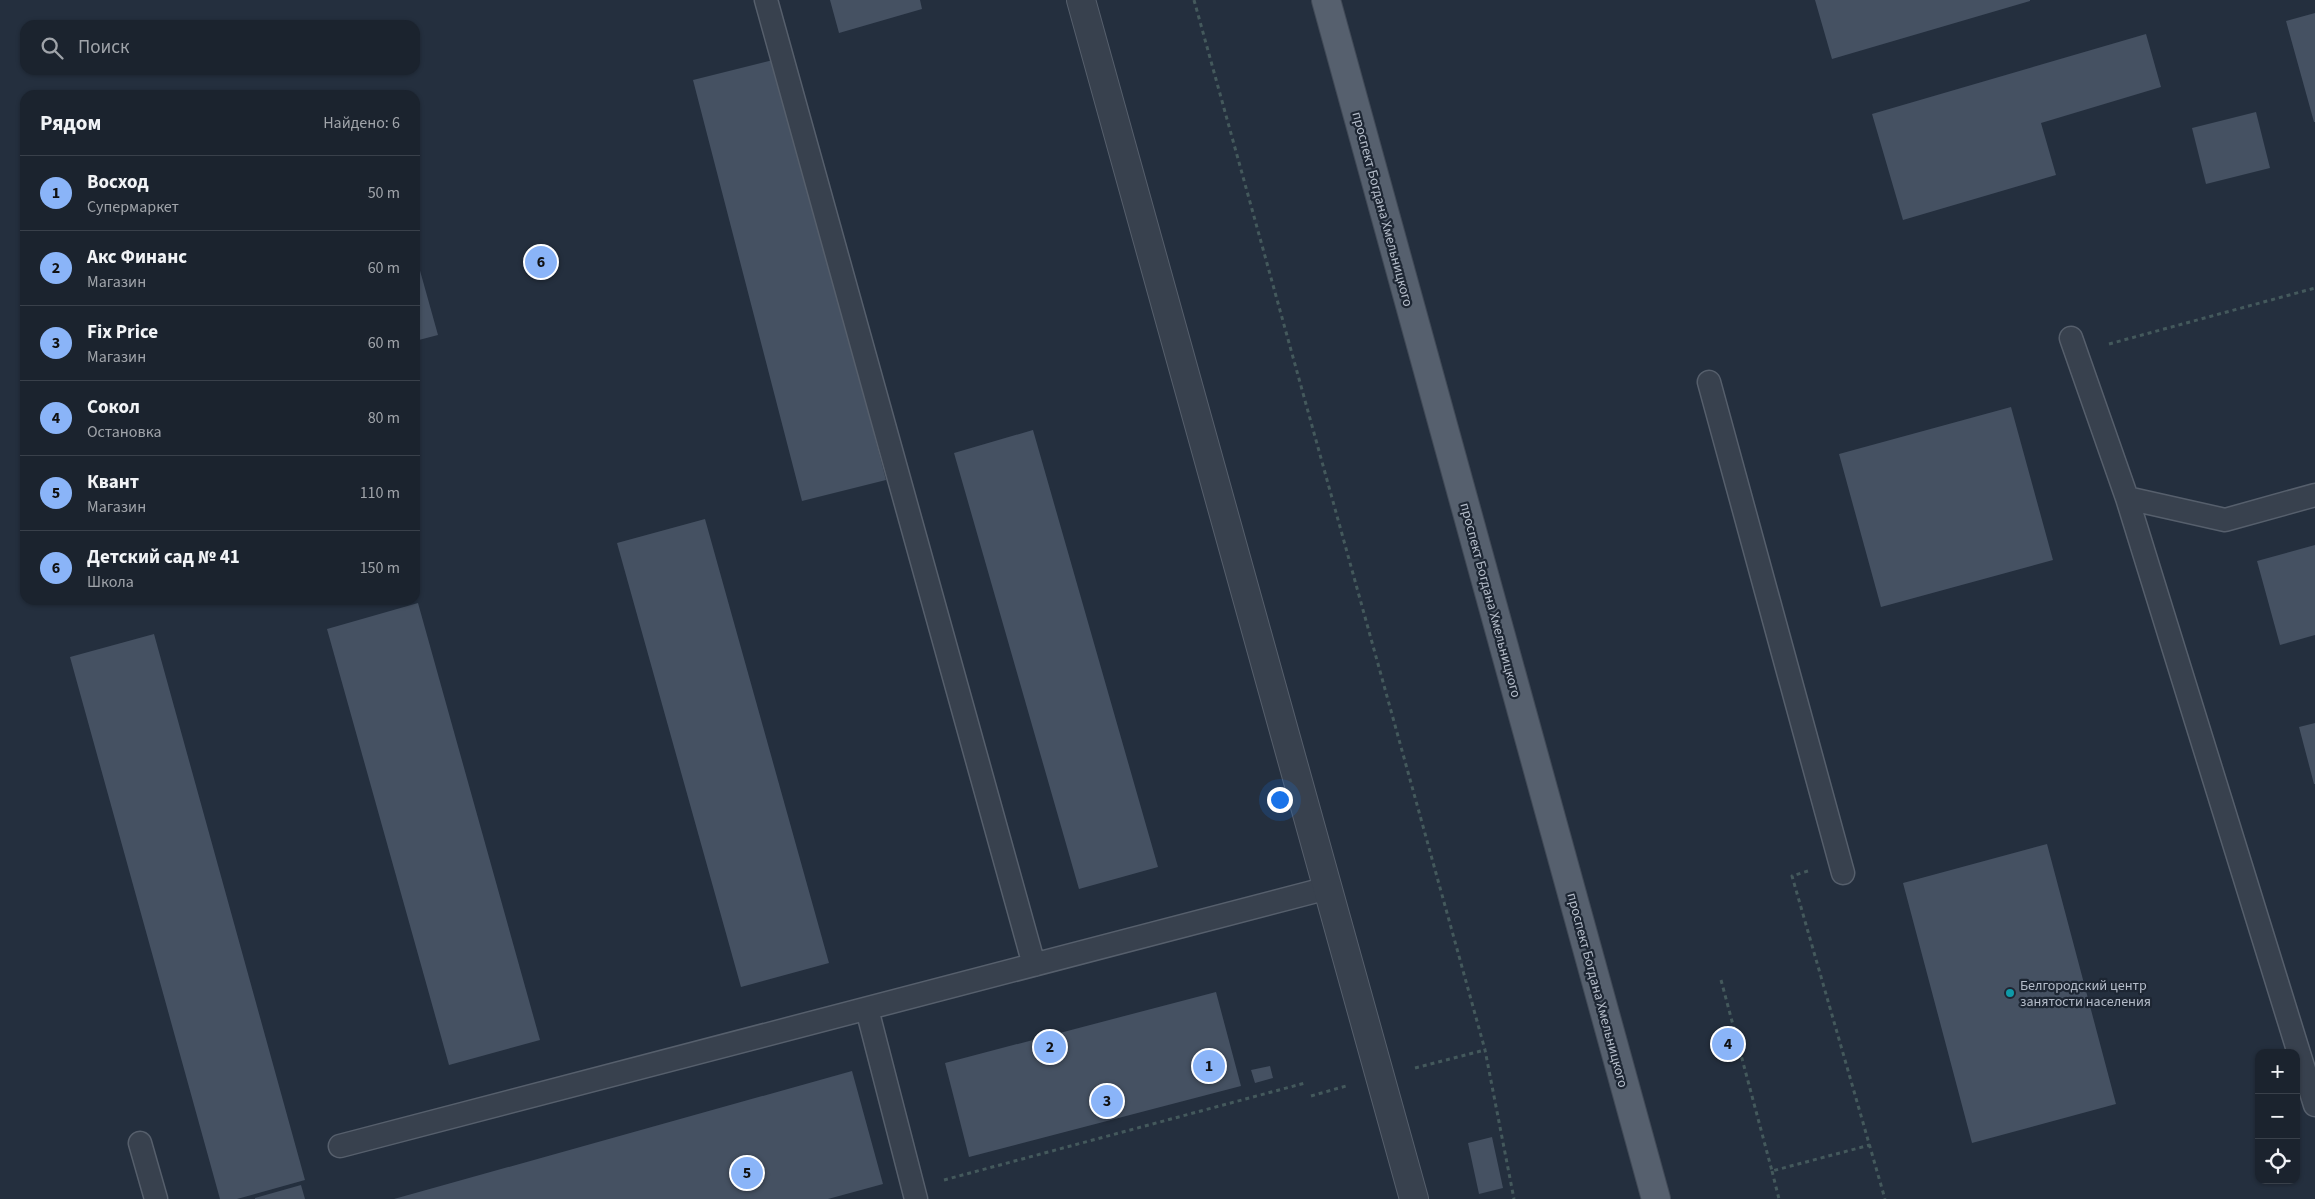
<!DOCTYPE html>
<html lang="ru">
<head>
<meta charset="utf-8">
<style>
  body { margin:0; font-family:"Source Sans 3",sans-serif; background:#282f3a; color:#f1f3f6 }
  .controls { position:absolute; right:15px; bottom:15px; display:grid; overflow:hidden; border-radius:10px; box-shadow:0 1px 4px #0004 }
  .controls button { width:45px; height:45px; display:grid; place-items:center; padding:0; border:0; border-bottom:1px solid #39404a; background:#1b232e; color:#f1f3f6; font:25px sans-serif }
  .you { position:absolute; left:1279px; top:799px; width:18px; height:18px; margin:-12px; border:4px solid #fff; border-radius:50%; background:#1a73e8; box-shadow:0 0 0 8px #1a73e833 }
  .badge { display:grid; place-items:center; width:32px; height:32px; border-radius:50%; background:#8ab4f8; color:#111; font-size:16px; font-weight:700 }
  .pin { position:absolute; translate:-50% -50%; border:2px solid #fff; box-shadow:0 1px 5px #0006 }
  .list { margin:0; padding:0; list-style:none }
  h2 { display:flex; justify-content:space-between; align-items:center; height:65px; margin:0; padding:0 20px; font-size:21px }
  h2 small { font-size:16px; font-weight:400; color:#a0a4aa }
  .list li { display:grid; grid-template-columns:32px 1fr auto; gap:15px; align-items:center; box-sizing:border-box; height:75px; padding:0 20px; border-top:1px solid #39404a }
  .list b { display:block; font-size:19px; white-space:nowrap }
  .list p { margin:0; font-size:16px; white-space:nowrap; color:#a0a4aa }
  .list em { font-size:16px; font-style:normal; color:#a0a4aa }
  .icon { flex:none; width:28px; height:28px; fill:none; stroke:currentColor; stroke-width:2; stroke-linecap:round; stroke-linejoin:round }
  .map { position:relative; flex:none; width:2315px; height:1199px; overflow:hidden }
  .search { position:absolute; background:#1b232e; box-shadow:0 1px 4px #0004; left:20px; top:20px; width:400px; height:55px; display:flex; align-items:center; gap:12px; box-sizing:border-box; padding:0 18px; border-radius:15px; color:#a0a4aa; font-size:19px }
  .panel { position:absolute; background:#1b232e; box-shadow:0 1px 4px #0004; left:20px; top:90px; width:400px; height:515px; border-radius:15px }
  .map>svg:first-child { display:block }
</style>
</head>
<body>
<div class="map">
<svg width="2315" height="1199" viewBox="0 0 2315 1199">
  <rect width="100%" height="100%" fill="#242f3e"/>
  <path fill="#455162" d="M830 0H920L922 9 839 33Z
    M1815 0H2030V1L1832 59Z
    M2315 13V122H2314L2286 21Z
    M2146 34 2161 87 2041 123 2056 175 1903 220 1872 114Z
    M777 59 886 480 802 501 693 80Z
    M2256 112 2270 168 2206 184 2192 128Z
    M419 267 438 335 415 341V268Z
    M2011 407 2053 560 1881 607 1839 454Z
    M1033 430 1158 867 1079 889 954 453Z
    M705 519 829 963 741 987 617 543Z
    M2315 545V635L2280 645 2257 561Z
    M418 603 540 1040 449 1065 327 629Z
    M154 634 305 1180 237 1199H220L70 657Z
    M2315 723V784H2314L2299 727Z
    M2047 844 2116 1104 1972 1143 1903 883Z
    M1216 992 1241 1086 969 1157 945 1063Z
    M1270 1066 1273 1078 1255 1083 1251 1070Z
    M852 1071 883 1184 828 1199H394Z
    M1492 1137 1503 1188 1479 1194 1468 1143Z
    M301 1185 305 1199H255V1198Z"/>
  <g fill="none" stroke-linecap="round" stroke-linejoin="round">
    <g stroke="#565f6c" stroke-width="25">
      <path id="lane" d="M766 0 1034 965
        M2071 338 2127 498 2315 1105
        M1709 382 1843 873
        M2127 498 2225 520 2315 495
        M867 1009 916 1199
        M140 1143 156 1199
        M340 1146 1328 888"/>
    </g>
    <g stroke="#565f6c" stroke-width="30">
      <path id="street" d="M1081 0 1414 1199"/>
    </g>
    <g stroke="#414a57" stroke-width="30">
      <path id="primary" d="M1326 0 1656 1199"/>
    </g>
    <path stroke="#44595c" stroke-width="3" stroke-dasharray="4 4" stroke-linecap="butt" d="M1194 0 1485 1050 1514 1199
      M2109 344 2315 288
      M1808 871 1792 876 1885 1199
      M1721 980 1772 1171 1870 1145
      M1415 1068 1485 1050
      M1311 1096 1346 1086
      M1772 1171 1779 1199
      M944 1180 1305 1083"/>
    <use href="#lane" stroke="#38414e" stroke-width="22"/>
    <use href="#street" stroke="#38414e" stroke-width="28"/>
    <use href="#primary" stroke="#56606e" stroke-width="28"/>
  </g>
  <circle fill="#0f9aa8" stroke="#1d2633" stroke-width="2" cx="2010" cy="993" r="5"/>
  <g text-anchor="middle" stroke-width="4.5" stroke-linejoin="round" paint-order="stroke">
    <g font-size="14" fill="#b4bcc9" stroke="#1d2633">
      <text transform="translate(1383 209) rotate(75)" y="5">проспект Богдана Хмельницкого</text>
      <text transform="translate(1491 600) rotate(75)" y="5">проспект Богдана Хмельницкого</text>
      <text transform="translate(1598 990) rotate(75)" y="5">проспект Богдана Хмельницкого</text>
    </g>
    <g font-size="14" fill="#b4bcc9" stroke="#1d2633" text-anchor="start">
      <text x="2020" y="990">Белгородский центр<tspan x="2020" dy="16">занятости населения</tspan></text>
    </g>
  </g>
</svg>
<div class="controls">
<button>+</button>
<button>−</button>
<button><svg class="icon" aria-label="locate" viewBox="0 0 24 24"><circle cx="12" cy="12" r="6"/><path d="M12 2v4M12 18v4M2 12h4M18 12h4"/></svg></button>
</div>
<div class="you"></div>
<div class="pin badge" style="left:1209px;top:1066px">1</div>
<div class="pin badge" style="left:1050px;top:1047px">2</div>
<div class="pin badge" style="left:1107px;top:1101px">3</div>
<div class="pin badge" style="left:1728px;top:1044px">4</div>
<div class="pin badge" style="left:747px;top:1173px">5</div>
<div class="pin badge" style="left:541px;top:262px">6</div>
<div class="search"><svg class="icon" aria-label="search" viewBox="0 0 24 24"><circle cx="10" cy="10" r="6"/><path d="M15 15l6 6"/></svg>Поиск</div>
<section class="panel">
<h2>Рядом<small>Найдено: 6</small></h2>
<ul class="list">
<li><span class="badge">1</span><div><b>Восход</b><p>Супермаркет</p></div><em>50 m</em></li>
<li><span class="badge">2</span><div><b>Акс Финанс</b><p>Магазин</p></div><em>60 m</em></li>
<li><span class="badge">3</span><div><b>Fix Price</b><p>Магазин</p></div><em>60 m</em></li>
<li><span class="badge">4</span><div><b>Сокол</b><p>Остановка</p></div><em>80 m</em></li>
<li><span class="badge">5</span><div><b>Квант</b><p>Магазин</p></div><em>110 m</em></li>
<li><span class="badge">6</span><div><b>Детский сад № 41</b><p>Школа</p></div><em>150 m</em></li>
</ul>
</section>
</div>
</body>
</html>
